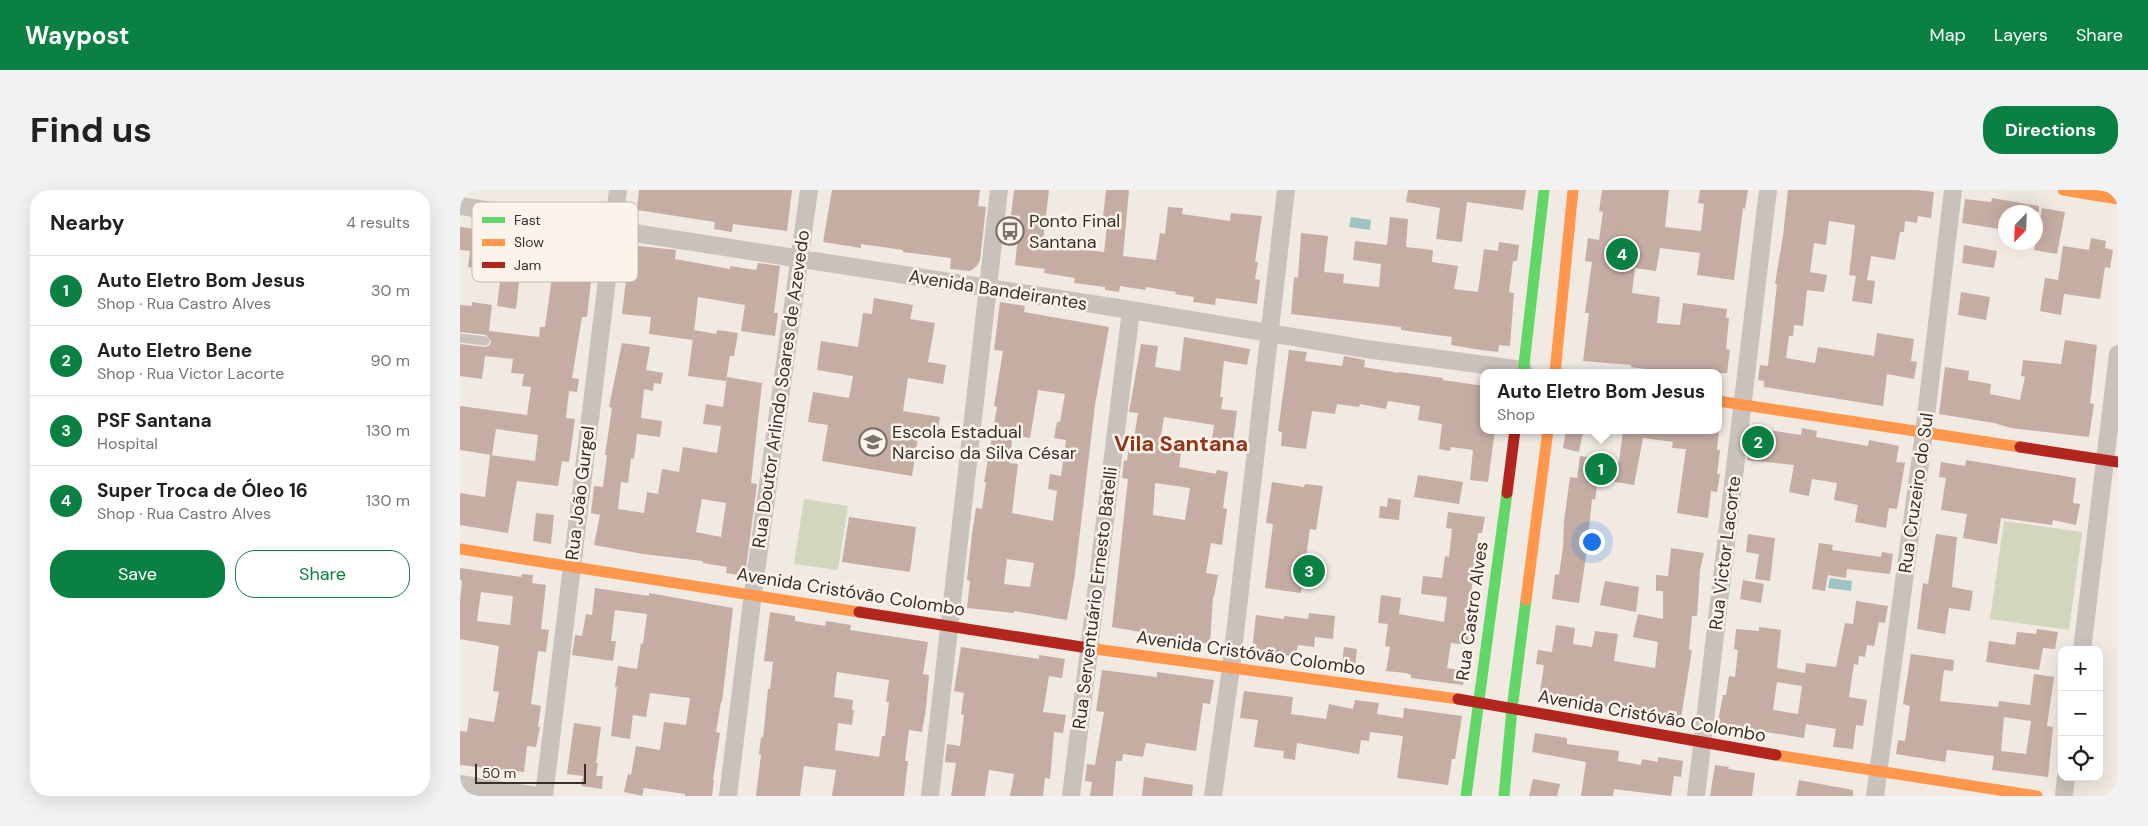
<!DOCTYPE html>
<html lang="en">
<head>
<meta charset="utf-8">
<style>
  body { margin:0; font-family:"DM Sans",sans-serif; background:#f2f2f2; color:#202124 }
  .controls { position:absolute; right:15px; bottom:15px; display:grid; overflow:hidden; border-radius:10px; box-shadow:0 5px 20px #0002 }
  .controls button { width:45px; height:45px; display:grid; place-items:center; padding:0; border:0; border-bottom:1px solid #e0e0e0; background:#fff; color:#202124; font:25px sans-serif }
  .compass { position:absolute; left:1538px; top:15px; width:45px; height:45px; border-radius:50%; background:#fff; box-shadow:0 5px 20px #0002; rotate:203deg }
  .scale { position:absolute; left:15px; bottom:12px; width:111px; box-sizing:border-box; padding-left:5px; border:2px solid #3b2e29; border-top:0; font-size:14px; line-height:18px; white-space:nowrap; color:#3b2e29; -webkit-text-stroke:4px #fcf4eb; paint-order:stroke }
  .you { position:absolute; left:1131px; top:351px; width:18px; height:18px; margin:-12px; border:4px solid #fff; border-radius:50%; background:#1a73e8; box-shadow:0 0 0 8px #1a73e833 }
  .badge { display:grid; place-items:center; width:32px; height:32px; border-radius:50%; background:#0b8043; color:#fff; font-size:16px; font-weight:700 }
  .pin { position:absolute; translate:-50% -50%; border:2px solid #fff; box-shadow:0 1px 5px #0006 }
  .popup { position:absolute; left:1020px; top:179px; width:242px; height:65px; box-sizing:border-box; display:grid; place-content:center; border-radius:10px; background:#fff; filter:drop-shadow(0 1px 4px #0005); font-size:16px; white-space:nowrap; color:#757577 }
  .popup b { font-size:19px; color:#202124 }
  .popup::after { content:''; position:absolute; left:50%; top:100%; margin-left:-10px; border:10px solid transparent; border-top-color:#fff }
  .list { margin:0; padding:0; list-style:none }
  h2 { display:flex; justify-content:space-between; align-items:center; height:65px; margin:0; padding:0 20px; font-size:21px }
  h2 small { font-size:16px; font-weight:400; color:#757577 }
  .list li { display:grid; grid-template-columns:32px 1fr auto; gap:15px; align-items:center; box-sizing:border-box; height:70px; padding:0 20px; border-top:1px solid #e0e0e0 }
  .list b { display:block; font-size:19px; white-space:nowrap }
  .list p { margin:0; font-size:16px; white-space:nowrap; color:#757577 }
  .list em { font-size:16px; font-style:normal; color:#757577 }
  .actions { display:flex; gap:10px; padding:15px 20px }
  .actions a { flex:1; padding:11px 0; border:1px solid #0b8043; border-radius:20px; text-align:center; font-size:18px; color:#0b8043 }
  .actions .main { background:#0b8043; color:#fff }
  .icon { flex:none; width:28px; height:28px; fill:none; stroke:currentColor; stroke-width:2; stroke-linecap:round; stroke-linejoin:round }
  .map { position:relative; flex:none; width:1658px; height:606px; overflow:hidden; border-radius:20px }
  header { display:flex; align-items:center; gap:30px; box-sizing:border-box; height:70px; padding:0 25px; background:#0b8043; color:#fff }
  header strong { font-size:24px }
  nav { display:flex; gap:28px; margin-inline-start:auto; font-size:18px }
  .intro { display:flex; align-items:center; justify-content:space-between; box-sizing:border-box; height:120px; padding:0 30px }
  h1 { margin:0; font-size:35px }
  .button { padding:12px 22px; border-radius:20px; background:#0b8043; color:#fff; font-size:18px; font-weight:700 }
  main { display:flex; gap:30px; padding:0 30px }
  aside { flex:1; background:#fff; border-radius:20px; box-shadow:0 5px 20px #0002 }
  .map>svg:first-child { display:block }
</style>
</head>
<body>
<header>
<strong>Waypost</strong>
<nav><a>Map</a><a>Layers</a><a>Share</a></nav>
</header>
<div class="intro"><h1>Find us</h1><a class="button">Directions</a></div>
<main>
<aside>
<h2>Nearby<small>4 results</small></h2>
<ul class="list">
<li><span class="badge">1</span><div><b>Auto Eletro Bom Jesus</b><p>Shop · Rua Castro Alves</p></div><em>30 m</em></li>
<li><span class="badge">2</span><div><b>Auto Eletro Bene</b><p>Shop · Rua Victor Lacorte</p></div><em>90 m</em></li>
<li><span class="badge">3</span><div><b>PSF Santana</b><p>Hospital</p></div><em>130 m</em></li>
<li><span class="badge">4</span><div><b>Super Troca de Óleo 16</b><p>Shop · Rua Castro Alves</p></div><em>130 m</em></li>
</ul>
<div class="actions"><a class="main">Save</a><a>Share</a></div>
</aside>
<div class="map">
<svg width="1658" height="606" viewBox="0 0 1658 606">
  <rect width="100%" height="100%" fill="#f0eae3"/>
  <path fill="#d1d6bc" d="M344 309 388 316 378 380 334 374Z
    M1544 331 1622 342 1609 440 1530 429Z"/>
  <path fill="#9dc4c3" d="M891 27 911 30 910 40 889 37Z
    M1370 388 1392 391 1391 401 1368 398Z"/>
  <path fill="#c5ada3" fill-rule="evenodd" d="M179 0H332L327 41 273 34 272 42 254 39 255 32 177 20Z
    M372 0H520L518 16 526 17 520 70 517 76 510 81 490 79 491 68 443 62V60L401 54V58L363 52Z
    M554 0H589L583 51 607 54V58L644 62 648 28 643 27 646 0H669L663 66 696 70 700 43 705 44 708 17 723 18 722 24 770 31 771 23 802 26 795 72H798L795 89 800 90 797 114 756 108 755 115 733 112 734 107 715 104 716 102 686 97 685 100 660 96 659 102 645 100V97L614 93 615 88 584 83 585 79 555 75 560 26 551 25Z
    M948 0H1066L1063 20 1007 12 1002 52 976 49 980 18 946 12Z
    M1142 0H1209L1205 37 1241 41 1244 14 1238 13 1240 0H1288L1285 19 1283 18 1274 90 1237 85 1240 63 1200 58 1196 81 1175 78 1172 103 1200 107 1197 133 1220 135 1223 113 1267 119 1266 128H1269L1266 159 1270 160 1267 183H1196L1197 181 1171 177V175L1123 171 1129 123H1125L1132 72 1125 71 1128 48 1139 50 1143 22 1139 21Z
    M1328 0H1458L1474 2 1471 28 1458 26 1457 33 1445 31 1444 42H1440L1435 70 1411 66 1407 90 1415 91 1412 114 1392 111 1396 86 1389 85 1395 35 1369 31 1366 55 1354 53 1350 82 1367 85 1364 102 1347 100 1343 136 1334 135 1333 146H1329L1326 168 1355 173 1358 157 1414 166 1417 143 1454 149 1451 171 1457 172 1454 189 1427 184 1423 216 1304 197V191L1298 190 1300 175 1308 176 1317 94H1315L1323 46Z
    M1532 8 1579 16V22H1546V40L1502 33 1505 9 1531 12Z
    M1582 18 1605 22 1597 64 1574 60Z
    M930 27 948 29 946 57 973 60 972 72 998 76 994 99 1018 102 1024 59 1038 61 1039 52 1059 55 1057 71H1053L1049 102 1054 103 1050 156 1039 155 1038 162 1021 160 991 155 992 147 941 140V137L831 124 834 87 838 88 841 43 868 46 864 82 884 84 883 93 919 97 921 74 893 70 895 51 927 55Z
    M0 37 77 46V49L90 51 89 54 116 58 117 53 135 55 127 127H122L112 188 119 189 117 202 109 201 106 228 115 229 109 272 102 271 98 296 57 291 48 343 0 335V303L25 307 30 265 75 271 78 245 36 239 32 265 0 260V216L67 225 71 197 62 196 64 184 51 183 53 169 25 166 22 189 0 186V154L25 157 30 155 31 151 26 145 0 142V115L12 116V112L32 115 29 141 79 147 80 137H85L92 87 60 83 56 119 37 116 42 75 20 72 19 78 8 77 10 61 0 60Z
    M1631 48 1646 51 1645 58 1653 60 1650 78 1645 77 1640 109 1604 104 1601 125 1580 121 1585 88 1598 90 1603 56 1629 60Z
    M170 55 216 60 215 69 270 79V76L296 80 298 73 320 76 314 123H318L315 146 281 141 285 115 238 107 233 150 189 144 191 127 162 124Z
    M1504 55 1537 61 1534 78 1502 73Z
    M1501 102 1530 107 1526 130 1498 125Z
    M414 108 453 115 450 129 475 133 468 172 486 175 483 194 448 188 443 221 480 227 476 250 458 247 452 286 362 271 368 235 348 232 353 202 389 208 393 186 357 180 361 151 398 157 403 123 412 124Z
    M540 112 565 116 564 122 649 137 635 215 615 384 607 430 554 421V423L507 418 510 391 507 390 512 344 516 318 522 319 526 292H524L537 217 534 216 543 161 534 160ZM578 200 605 204 600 232H597L594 248 606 250 601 286 590 284 588 299 597 301 593 331 552 323 558 274 549 273 553 245 570 248ZM547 369 574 373 570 397 544 394Z
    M234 140 256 144 257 140 278 143 274 166H270L266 191 228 186Z
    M724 147 790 159 787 175 764 171 760 207H763L761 219 777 221 772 260 751 256 754 235 704 227 700 252 722 255 719 277 756 284 757 280 768 282 763 318 767 319 762 355 751 353 746 383 758 385 754 407H753L750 454 652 437 668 289 662 288 664 270 667 271 670 248H674L678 223 669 222 681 154 698 156 695 177 720 181ZM695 293 730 298 725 330 693 325Z
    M1605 150 1637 155 1630 213 1634 214 1629 247 1551 238 1534 233 1479 224 1485 177 1509 181 1508 190 1531 194 1530 204 1560 210 1565 187 1561 186 1563 170 1601 174Z
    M162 153 190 157 186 180 203 183 201 194 194 193 193 201 184 199 181 228 202 231 200 247 177 244 174 269 171 268 168 293 161 292 158 319 184 323 187 302 198 304 202 279 219 282 223 257 257 263 261 236 243 234 246 214 263 217 267 187 302 193 291 293 297 294 285 386 266 383 267 377 243 373V371L183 364 134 355 140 325 131 323 134 296 143 297 147 265H145L152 218 149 217ZM242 309 266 313 261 347 236 342Z
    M829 160 847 162 845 171 882 176 884 166 905 170 904 177 939 183V182L983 188V190L1024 196V240H1035L1028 292 1010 290 1013 260 991 257 990 261 979 259 982 234 958 230 960 216 928 211 926 219 900 214 899 217 877 214 875 224 852 221 846 259 821 256 822 242 818 241Z
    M1290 237 1341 245 1342 238 1357 241 1356 247 1408 256 1409 250 1439 256 1436 272 1445 273 1437 319 1429 318 1426 338 1395 332 1398 315 1374 310 1377 293 1352 289 1349 306 1329 302 1334 275 1287 270Z
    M1106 240 1123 242 1119 262 1103 258Z
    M1163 240H1259L1257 260H1260L1257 284H1260L1257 302 1251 301 1248 328 1217 323 1226 259 1212 258 1213 252 1183 248 1174 295 1138 289 1135 310 1132 309 1129 339H1132L1129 360H1127L1119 413 1092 409 1095 384 1099 385 1103 357 1104 331 1110 287 1117 288 1120 266 1159 272Z
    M1506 270 1616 288 1613 313 1620 314 1616 335 1593 330 1592 335 1541 328 1537 354 1503 348 1507 324 1481 320 1486 288 1479 287 1481 272 1505 276Z
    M958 285 1003 292 999 314 954 307Z
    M812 292 844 297 845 294 863 296 856 340 850 339 841 403 805 398 813 334 806 333Z
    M928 308 941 310 939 330 919 328 920 316 927 317Z
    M988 322 1025 327 1022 343H1018L1010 414 1008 455 991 453 987 478 1005 481 1003 495 951 488V485L946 483 926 481 930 457 925 456 928 434 918 433 921 405 941 408 939 424 984 432 987 407 961 404 963 386 982 388 985 366 989 367 992 339 986 338Z
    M76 323 94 325 91 354 73 351Z
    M389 327 456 337 450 382 382 372Z
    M1288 344 1315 348 1310 391 1295 389 1299 364 1286 362Z
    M1476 344 1497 347 1492 397 1513 401 1510 421 1489 418 1485 444 1457 439 1463 393 1468 394Z
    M1359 353 1373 355 1372 360 1421 367 1422 362 1433 364 1430 384 1387 379 1386 388 1368 385 1365 401 1352 399Z
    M1211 358 1244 363 1240 380 1237 426H1232L1229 460H1232L1221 528 1201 525 1200 531 1180 527 1181 521 1079 509 1084 475 1076 474 1078 460 1092 462 1096 435 1115 438 1113 454 1132 457 1135 441 1158 444 1154 471 1195 478 1198 452 1173 447 1178 424 1203 429V401H1196V385L1208 386Z
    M0 378 61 387 62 384 73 385 72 393 86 395 81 439 89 440 86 462 78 461 71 514 81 516 78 537H80L76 557 67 556 64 582 0 575V541L7 542 9 528 34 532 39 502 33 501 39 456 0 449V412L2 391 0 390ZM21 402 53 406 50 435 17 431Z
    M1283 390 1304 394 1301 413 1280 409Z
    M1145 391 1179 397 1176 422 1140 415Z
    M135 398 189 406V403L273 418 262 512H261L256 542 260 543 253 590H254L252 606H225V604L184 598 182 606 164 602 168 584 171 585 176 556 200 560 204 532 226 535 230 508 190 503 186 527 173 525 170 549 151 546 157 497H155L158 476 177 479 181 453 183 454 187 424 155 420 151 451H156L153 471 112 465 115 445 122 446 126 424 132 425Z
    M1396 411 1428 416 1425 433 1419 432 1414 456 1407 455 1405 467 1399 466 1398 475 1394 474 1389 507 1407 510 1403 536 1396 535 1393 559 1373 557 1376 539 1346 534 1344 548 1300 541V544L1257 537 1263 505H1266L1269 486 1275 487 1278 460 1274 459 1276 439 1299 441V437L1321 440 1317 478 1345 483 1346 473 1376 477 1385 433 1393 434ZM1317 492 1342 496 1338 524 1313 520Z
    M310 422 335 426V431L365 436 366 431 391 435 390 440 468 452 463 484 469 485 466 518 462 542 449 540 445 571H448L444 606H372L376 580 344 576 340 606H296L301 565 299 564 301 547 303 548 308 499H310L313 472 304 471ZM377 482 429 490 426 512H429L425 546H422L419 567 375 560 378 533 392 535 394 520H392L393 510 374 507Z
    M849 423 875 426 873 449 855 447 854 457 838 455 836 467 792 460 796 425 824 429V426L848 429Z
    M1577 439 1598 442 1595 459 1583 458 1579 480 1526 472 1529 451 1555 455 1557 442 1576 444Z
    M501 457 579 469V465L605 469 602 488 589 486 583 522 606 525 603 543 594 542 590 589 585 588 583 606H550L554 584 529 580 525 606H491L496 573 485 572 487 554 500 556 504 525 501 524 504 503 494 501Z
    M884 457 897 459 895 476 882 474Z
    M1451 464 1494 470 1493 481 1484 480 1480 511 1538 517 1539 511 1570 515 1574 484 1594 487 1587 536 1593 537 1588 587 1532 580 1534 566 1487 560 1485 572 1436 564 1438 550 1445 551 1450 516 1443 514ZM1544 527 1571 531 1566 564 1541 561Z
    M642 480 697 487V482L754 490 750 514 743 513 736 561 686 553 683 567 663 564 662 571H656L653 606H630L632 592 625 591 627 574 635 575 644 522 636 521Z
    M784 501 833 507 831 524 866 529 869 514 893 519 895 510 919 513 917 524 943 528 944 518 1002 526 995 569H992L988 595 937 588 943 546 910 542 909 551 901 550 899 564 837 553 835 570 823 568 824 561 794 557 798 530 780 528Z
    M114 533 141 537 136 573H138L136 586H143L142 599 121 596 123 586 107 584Z
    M1075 543 1107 548V554L1159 561 1158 571 1181 575 1182 569 1198 572V567L1223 571 1221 587 1214 586 1211 606 1154 599 1153 606H1121L1126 572 1072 562Z
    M1255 575 1269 577 1268 579 1295 583 1292 606H1250Z
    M684 587 733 595 732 606H682Z
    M1073 589 1100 594 1097 606H1069Z
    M1339 590 1393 600V606H1336Z"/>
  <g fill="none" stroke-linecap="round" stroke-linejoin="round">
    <path stroke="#c9c1bb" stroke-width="9" d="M0 148 25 151"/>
    <path stroke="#c9c1bb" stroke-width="18" d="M0 16 671 120 906 159 1063 180
      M1622 460 1658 164
      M0 594 77 606
      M84 606 158 0
      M268 606 293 403 349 0
      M470 606 539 0
      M611 606 671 120
      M753 606 771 478 826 0
      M1236 606 1308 0
      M1415 606 1464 243 1493 0
      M1604 606 1606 587"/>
    <path stroke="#63d668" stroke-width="11" d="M1063 183 1084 0
      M1006 606 1047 303
      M1044 606 1052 519 1066 410"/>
    <path stroke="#ff974d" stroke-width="11" d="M1603 0 1658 9
      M1095 183 1113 0
      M1258 211 1560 257
      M0 359 399 422
      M1066 410 1088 240
      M628 458 998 509
      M1316 565 1577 606"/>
    <path stroke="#b3261e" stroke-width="11" d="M1560 257 1658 272
      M1047 303 1055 240
      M399 422 628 458
      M998 509 1316 565"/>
  </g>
  <defs>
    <g id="bus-ring" transform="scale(1.4375)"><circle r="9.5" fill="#fcf4eb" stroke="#7a706a" stroke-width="1.5"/><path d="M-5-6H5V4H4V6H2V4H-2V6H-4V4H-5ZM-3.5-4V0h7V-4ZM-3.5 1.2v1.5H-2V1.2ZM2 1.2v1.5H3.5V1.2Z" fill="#7a706a"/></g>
    <g id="school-ring" transform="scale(1.4375)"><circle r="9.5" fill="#fcf4eb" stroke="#7a706a" stroke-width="1.5"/><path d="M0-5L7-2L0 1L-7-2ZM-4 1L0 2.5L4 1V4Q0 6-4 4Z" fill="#7a706a"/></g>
  </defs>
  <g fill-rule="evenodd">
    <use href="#bus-ring" x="550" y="41"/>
    <use href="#school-ring" x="413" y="252"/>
  </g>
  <g text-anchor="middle" stroke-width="5" stroke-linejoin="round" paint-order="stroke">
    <g font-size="18" fill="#3b2e29" stroke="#fcf4eb" text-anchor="start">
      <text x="569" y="37">Ponto Final<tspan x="569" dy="21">Santana</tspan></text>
      <text x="432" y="248">Escola Estadual<tspan x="432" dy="21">Narciso da Silva César</tspan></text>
    </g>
    <g font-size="18" fill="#3b2e29" stroke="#fcf4eb">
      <text transform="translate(538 100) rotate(9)" y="6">Avenida Bandeirantes</text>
      <text transform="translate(321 199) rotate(-82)" y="6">Rua Doutor Arlindo Soares de Azevedo</text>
      <text transform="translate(120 303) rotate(-83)" y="6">Rua João Gurgel</text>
      <text transform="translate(1456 303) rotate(-82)" y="6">Rua Cruzeiro do Sul</text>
      <text transform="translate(1265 363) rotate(-83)" y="6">Rua Victor Lacorte</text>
      <text transform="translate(391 402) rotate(9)" y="6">Avenida Cristóvão Colombo</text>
      <text transform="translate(635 408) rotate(-83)" y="6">Rua Serventuário Ernesto Batelli</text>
      <text transform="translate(1012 421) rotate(-82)" y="6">Rua Castro Alves</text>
      <text transform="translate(791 463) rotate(8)" y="6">Avenida Cristóvão Colombo</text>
      <text transform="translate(1192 526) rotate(10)" y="6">Avenida Cristóvão Colombo</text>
    </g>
    <g font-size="22" font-weight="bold" fill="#91351a" stroke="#fcf4eb">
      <text x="721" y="261">Vila Santana</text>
    </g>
  </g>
  <rect x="12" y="12" width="166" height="80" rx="8" fill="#fcf4eb" stroke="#c2b9b1" stroke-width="1"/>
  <rect x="22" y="27" width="23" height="6" fill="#63d668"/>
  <rect x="22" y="49" width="23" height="7" fill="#ff974d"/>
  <rect x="22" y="72" width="23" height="6" fill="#b3261e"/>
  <g font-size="14" fill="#3b2e29">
    <text x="54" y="35">Fast</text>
    <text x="54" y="57">Slow</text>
    <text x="54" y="80">Jam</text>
  </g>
</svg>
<div class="controls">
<button>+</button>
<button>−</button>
<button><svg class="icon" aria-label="locate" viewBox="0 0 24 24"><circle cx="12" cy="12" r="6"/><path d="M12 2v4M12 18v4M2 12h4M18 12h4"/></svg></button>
</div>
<svg class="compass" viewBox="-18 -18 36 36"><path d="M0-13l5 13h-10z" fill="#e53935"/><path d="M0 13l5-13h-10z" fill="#757577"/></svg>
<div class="scale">50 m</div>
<div class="you"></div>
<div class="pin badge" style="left:1141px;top:279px">1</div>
<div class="popup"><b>Auto Eletro Bom Jesus</b>Shop</div>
<div class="pin badge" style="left:1298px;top:252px">2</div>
<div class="pin badge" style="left:849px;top:381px">3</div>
<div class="pin badge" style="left:1162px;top:64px">4</div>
</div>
</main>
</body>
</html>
